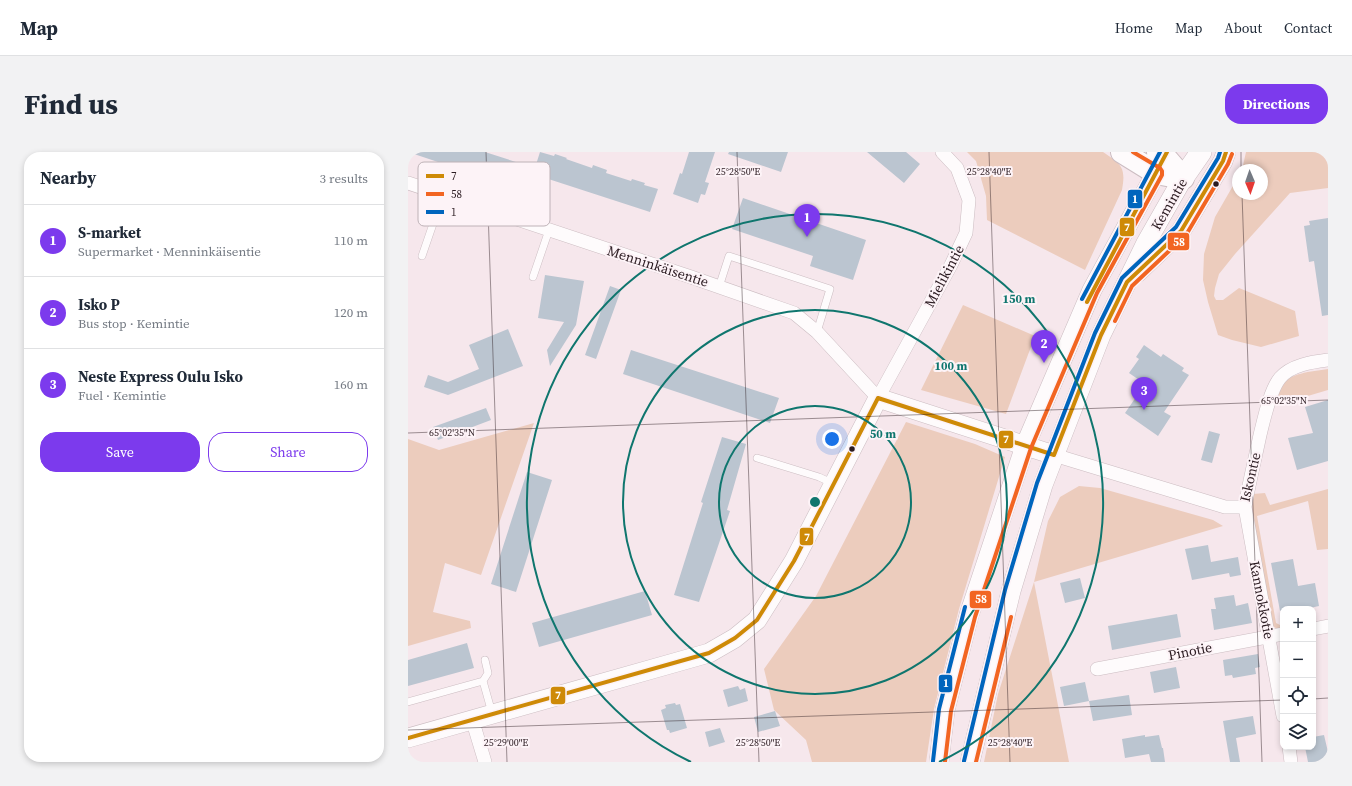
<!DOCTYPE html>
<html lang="en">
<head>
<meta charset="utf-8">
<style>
  body { margin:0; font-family:"Source Serif 4",serif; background:#f2f2f3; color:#1f2937 }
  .controls { position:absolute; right:12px; bottom:12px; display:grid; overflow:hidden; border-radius:8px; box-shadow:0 2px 6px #0003 }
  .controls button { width:36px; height:36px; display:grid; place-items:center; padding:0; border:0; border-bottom:1px solid #e0e1e3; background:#fff; color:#1f2937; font:20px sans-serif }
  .compass { position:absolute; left:824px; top:12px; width:36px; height:36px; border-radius:50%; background:#fff; box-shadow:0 2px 6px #0003; rotate:178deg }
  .you { position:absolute; left:424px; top:287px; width:14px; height:14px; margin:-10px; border:3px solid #fff; border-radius:50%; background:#1a73e8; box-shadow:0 0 0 6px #1a73e833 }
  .badge { display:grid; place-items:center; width:26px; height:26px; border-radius:50%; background:#7c3aed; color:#fff; font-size:13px; font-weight:700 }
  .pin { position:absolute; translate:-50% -33px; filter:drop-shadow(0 1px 2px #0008) }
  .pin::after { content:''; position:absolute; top:21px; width:14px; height:12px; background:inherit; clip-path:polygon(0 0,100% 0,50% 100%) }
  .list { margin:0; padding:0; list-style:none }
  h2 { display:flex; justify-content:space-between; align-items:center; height:52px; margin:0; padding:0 16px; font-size:17px }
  h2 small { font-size:13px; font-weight:400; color:#747a83 }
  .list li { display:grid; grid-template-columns:26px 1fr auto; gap:12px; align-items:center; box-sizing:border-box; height:72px; padding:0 16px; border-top:1px solid #e0e1e3 }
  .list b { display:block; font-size:15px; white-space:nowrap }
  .list p { margin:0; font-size:13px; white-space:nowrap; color:#747a83 }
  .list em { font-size:13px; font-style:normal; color:#747a83 }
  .actions { display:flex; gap:8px; padding:12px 16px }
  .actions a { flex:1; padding:9px 0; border:1px solid #7c3aed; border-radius:16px; text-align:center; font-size:14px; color:#7c3aed }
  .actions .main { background:#7c3aed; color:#fff }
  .icon { flex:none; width:22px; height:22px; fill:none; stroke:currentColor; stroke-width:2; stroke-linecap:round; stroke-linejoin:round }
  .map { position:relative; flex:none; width:920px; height:610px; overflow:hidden; border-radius:16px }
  header { display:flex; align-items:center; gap:24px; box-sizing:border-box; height:56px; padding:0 20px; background:#fff; border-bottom:1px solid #e0e1e3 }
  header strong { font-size:19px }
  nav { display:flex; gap:22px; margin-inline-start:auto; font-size:14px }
  .intro { display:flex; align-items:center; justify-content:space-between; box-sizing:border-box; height:96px; padding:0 24px }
  h1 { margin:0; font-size:28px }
  .button { padding:10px 18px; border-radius:16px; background:#7c3aed; color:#fff; font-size:14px; font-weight:700 }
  main { display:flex; gap:24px; padding:0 24px }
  aside { flex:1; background:#fff; border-radius:16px; box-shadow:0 2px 6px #0003 }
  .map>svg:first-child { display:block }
</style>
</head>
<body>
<header>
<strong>Map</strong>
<nav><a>Home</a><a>Map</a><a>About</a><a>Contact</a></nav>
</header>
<div class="intro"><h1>Find us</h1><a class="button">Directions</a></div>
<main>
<aside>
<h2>Nearby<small>3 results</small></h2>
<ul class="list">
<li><span class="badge">1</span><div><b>S-market</b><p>Supermarket · Menninkäisentie</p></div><em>110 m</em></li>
<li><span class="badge">2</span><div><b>Isko P</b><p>Bus stop · Kemintie</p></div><em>120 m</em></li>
<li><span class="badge">3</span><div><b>Neste Express Oulu Isko</b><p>Fuel · Kemintie</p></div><em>160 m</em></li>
</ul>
<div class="actions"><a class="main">Save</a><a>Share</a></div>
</aside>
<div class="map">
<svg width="920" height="610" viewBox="0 0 920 610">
  <rect width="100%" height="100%" fill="#f6e7ec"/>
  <path fill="#ecccbd" d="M559 0H695C714 13 718 15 714 38L677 118 579 68 578 44 568 9Z
    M838 0H920V36L882 41 827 102 811 122 807 136 806 144 808 148H815L831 136 887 159 891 184 853 195 824 188 810 183 800 150 795 128 796 102 807 65 830 25V42H854V18H834Z
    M555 153 627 184 598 262 513 238Z
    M920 217V238L866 254C867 249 869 242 872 236 881 220 903 220 920 217Z
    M498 270 567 292 597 305 551 457 526 557 518 610H404L398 588 366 558 356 517 408 444Z
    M126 271 73 423 37 411 25 460 62 469 63 476 0 494V287L31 298Z
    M671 334 692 336 805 368 815 374 626 430 661 610H576L590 542 626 430 640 369 652 345Z
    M920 337V397L909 398 900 349 849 364 868 471 872 473H875V478L865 475 844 366 845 342 857 341 862 353Z"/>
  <path fill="#bbc5d0" d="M6 0H77L114 12 109 29 105 28 102 38 88 33 90 30 6 2Z
    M132 0 146 4 147 2 159 6 158 7 184 16 185 13 199 18 198 21 223 29 224 27 237 31 236 33 250 37 242 60 125 22Z
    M281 0H307L297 30 301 31 297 43 293 42 290 51 265 42 272 21 274 22Z
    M321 0H380L373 20 320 2Z
    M459 0H498L512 12 496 31Z
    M335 46 458 88 445 128 402 114 405 104 324 77Z
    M920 66V163L914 164 906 109 901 110 896 74 902 73 901 69Z
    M137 123 176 129 168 173 142 214 139 198 156 170 130 166Z
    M202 134 213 138 188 207 177 203Z
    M100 177 115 214 40 243 16 235 20 223 40 230 71 217 61 193Z
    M736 193 753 205 755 202 776 216 774 219 781 223 756 260 763 264 750 284 717 261 737 232 721 221 731 207 728 205Z
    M223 198 371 246 362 271 215 222Z
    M920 248V309L889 318 880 286 905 281 897 255Z
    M78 256 83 268 30 288 25 275Z
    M801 279 812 282 804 311 793 308Z
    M314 285 338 292 319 358 322 359 291 450 266 443 295 351 293 350Z
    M119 320 144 328 108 440 83 432Z
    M800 393 803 410 830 405 833 423 822 425 821 421 784 428 777 397Z
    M885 407 890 434 907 431 911 454 897 457 896 454 875 457V458L872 459 863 411Z
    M672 426 677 446 657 451 652 431Z
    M237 439 244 463 131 495 124 471Z
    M826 443 828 454 840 451 844 471 806 478 803 457H808L806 446Z
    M769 462 773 485 704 498 700 474Z
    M59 491 66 516 0 534V508Z
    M850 502 852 515 847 516 848 522 825 526 824 523 817 524 815 508Z
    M768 515 772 536 746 541 742 520Z
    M677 530 681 549 656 554 652 535Z
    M330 534 332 538 337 536 340 549 320 555 315 538Z
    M721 543 724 563 685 569 681 549Z
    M267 551 268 553 272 552 279 576 262 581 261 578H259L253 558 258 556 257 553Z
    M367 559 372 574 350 580 346 565Z
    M845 564 848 582 828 586 832 610H822L815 569Z
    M312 576 317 590 301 595 297 580Z
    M737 583V585L751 583 754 596H755L757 610H743L741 602 717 606 714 587Z
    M916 583 920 600V610H900L897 595H905V585Z"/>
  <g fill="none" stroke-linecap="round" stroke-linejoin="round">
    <g stroke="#ccbdc2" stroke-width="8">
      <path id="lane" d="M14 104 35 43
        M125 125 141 78
        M311 135 321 104 422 137 409 180
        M349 306 411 325 426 332
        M75 529 80 521 77 508
        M0 550 75 529 84 561"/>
    </g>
    <g stroke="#ccbdc2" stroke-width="14">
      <path id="street" d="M0 31 283 125 386 161 409 180 470 246 543 113 558 81 561 48 549 16 534 0
        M646 303 817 355H837
        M905 477 920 474
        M689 517 875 482
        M875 564 837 355C841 331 847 307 852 283 856 267 862 238 872 226 883 213 904 210 920 208
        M64 567 77 610
        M881 595 883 610"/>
    </g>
    <g stroke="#ccbdc2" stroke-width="20">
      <path id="secondary" d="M729 121 773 79 815 9 818 0
        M0 586 301 501 327 486 349 468 386 409 470 246 646 303
        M531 610 537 558 561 463 617 294 684 138 748 21
        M562 610 603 439 635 333 693 183 738 91 775 26"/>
    </g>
    <g stroke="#ccbdc2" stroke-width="22">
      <path id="primary" d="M775 26 793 0"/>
    </g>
    <g stroke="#ccbdc2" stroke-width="24">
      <path id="highway" d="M714 0 748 21 775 26
        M750 0 756 4 775 26"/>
    </g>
    <use href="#lane" stroke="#fefbfc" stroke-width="7"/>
    <use href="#street" stroke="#fefbfc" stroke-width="13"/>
    <use href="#secondary" stroke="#fefbfc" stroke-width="19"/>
    <use href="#primary" stroke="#fefbfc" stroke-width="21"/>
    <use href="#highway" stroke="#fefbfc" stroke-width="22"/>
    <g stroke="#fdf3f7" stroke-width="7">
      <path id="bus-1" d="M679 150 759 0
        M470 246 646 303 693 183 719 130 773 79 815 9 818 0
        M0 586 301 501 327 486 349 468 386 409 470 246"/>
    </g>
    <g stroke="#fdf3f7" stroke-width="7">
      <path id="bus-2" d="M707 169 724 134 778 83 820 12 824 2
        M537 610 543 559 567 465 623 296 689 141 754 23V19L752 16 725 0
        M568 610 603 465"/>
    </g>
    <g stroke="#fdf3f7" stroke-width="7">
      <path id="bus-3" d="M674 147 752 0
        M525 609 531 557 557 455
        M556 609 597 438 629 331 687 181 714 126 768 75 810 6 812 0"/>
    </g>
    <use href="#bus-1" stroke="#ce8a07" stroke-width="4"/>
    <use href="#bus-2" stroke="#f26522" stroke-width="4"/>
    <use href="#bus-3" stroke="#0065bd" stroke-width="4"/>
  </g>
  <path fill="none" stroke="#2c1c22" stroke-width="1" stroke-opacity="0.45" d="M78 0 99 610M329 0 351 610M581 0 602 610M833 0V18M834 42 854 610M0 281 920 248M905 547 920 546M0 578 875 548"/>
  <g fill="none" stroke="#0f766e" stroke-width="2">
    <circle cx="407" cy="350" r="96"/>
    <circle cx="407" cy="350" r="192"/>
    <path d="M283 610A288 288 0 1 1 531 610"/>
  </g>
  <g fill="#2c1c22" stroke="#fdf3f7" stroke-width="1.5">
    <circle cx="808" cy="32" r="3.5"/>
    <circle cx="444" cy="297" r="3.5"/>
  </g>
  <g text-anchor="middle" stroke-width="4" stroke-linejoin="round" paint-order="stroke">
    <g font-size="14" fill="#2c1c22" stroke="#fdf3f7">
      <text transform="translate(761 52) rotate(-60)" y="5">Kemintie</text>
      <text transform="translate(250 114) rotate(18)" y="5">Menninkäisentie</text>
      <text transform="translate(536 124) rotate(-62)" y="5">Mielikintie</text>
      <text transform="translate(842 325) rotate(-77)" y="5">Iskontie</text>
      <text transform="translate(854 448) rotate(79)" y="5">Kannokkotie</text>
      <text transform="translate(782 499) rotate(-11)" y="5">Pinotie</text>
    </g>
  </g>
  <rect x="10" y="10" width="132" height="64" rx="6" fill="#fdf3f7" stroke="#beb2b7" stroke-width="1"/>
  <rect x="18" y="22" width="18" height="4" fill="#ce8a07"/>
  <rect x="18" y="40" width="18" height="4" fill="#f26522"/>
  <rect x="18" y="58" width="18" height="4" fill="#0065bd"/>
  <g font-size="11" fill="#2c1c22">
    <text x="43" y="28">7</text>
    <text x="43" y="46">58</text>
    <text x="43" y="64">1</text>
  </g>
  <g font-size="10" text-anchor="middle" fill="#2c1c22" stroke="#fdf3f7" stroke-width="4" stroke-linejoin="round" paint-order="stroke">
    <text x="330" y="23">25°28'50"E</text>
    <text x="581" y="23">25°28'40"E</text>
    <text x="876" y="252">65°02'35"N</text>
    <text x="44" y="284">65°02'35"N</text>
    <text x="98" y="594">25°29'00"E</text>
    <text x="350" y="594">25°28'50"E</text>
    <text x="602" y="594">25°28'40"E</text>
  </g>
  <circle cx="407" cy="350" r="6" fill="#0f766e" stroke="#fdf3f7" stroke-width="2"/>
  <g font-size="12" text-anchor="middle" font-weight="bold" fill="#0f766e" stroke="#fdf3f7" stroke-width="4" stroke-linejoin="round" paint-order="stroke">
    <text x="611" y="151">150 m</text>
    <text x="543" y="218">100 m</text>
    <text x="475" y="286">50 m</text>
  </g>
  <g stroke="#fdf3f7" stroke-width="1.5">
    <rect x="719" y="37" width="16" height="20" rx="4" fill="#0065bd"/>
    <rect x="711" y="65" width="16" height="20" rx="4" fill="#ce8a07"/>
    <rect x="759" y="80" width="23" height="19" rx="4" fill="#f26522"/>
    <rect x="590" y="278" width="16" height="19" rx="4" fill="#ce8a07"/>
    <rect x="391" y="375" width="15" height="19" rx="4" fill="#ce8a07"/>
    <rect x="561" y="438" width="23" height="19" rx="4" fill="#f26522"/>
    <rect x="530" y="522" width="15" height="19" rx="4" fill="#0065bd"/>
    <rect x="142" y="534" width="16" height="19" rx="4" fill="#ce8a07"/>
  </g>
  <g font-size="11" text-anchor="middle" font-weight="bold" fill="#fff">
    <text x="727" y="51">1</text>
    <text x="719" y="79">7</text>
    <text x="771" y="94">58</text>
    <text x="598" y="291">7</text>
    <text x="399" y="389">7</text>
    <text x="573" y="451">58</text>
    <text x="538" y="535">1</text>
    <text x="150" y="547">7</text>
  </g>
</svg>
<div class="controls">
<button>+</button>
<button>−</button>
<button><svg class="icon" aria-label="locate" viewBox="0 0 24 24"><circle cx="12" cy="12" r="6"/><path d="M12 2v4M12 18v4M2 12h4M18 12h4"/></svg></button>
<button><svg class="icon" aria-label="layers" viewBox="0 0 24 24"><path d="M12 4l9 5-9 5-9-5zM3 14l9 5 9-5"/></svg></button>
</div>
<svg class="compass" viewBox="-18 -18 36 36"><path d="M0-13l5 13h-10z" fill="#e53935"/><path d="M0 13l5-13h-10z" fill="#747a83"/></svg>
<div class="you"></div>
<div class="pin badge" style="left:399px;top:85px">1</div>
<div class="pin badge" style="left:636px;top:211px">2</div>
<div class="pin badge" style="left:736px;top:258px">3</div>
</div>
</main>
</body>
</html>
